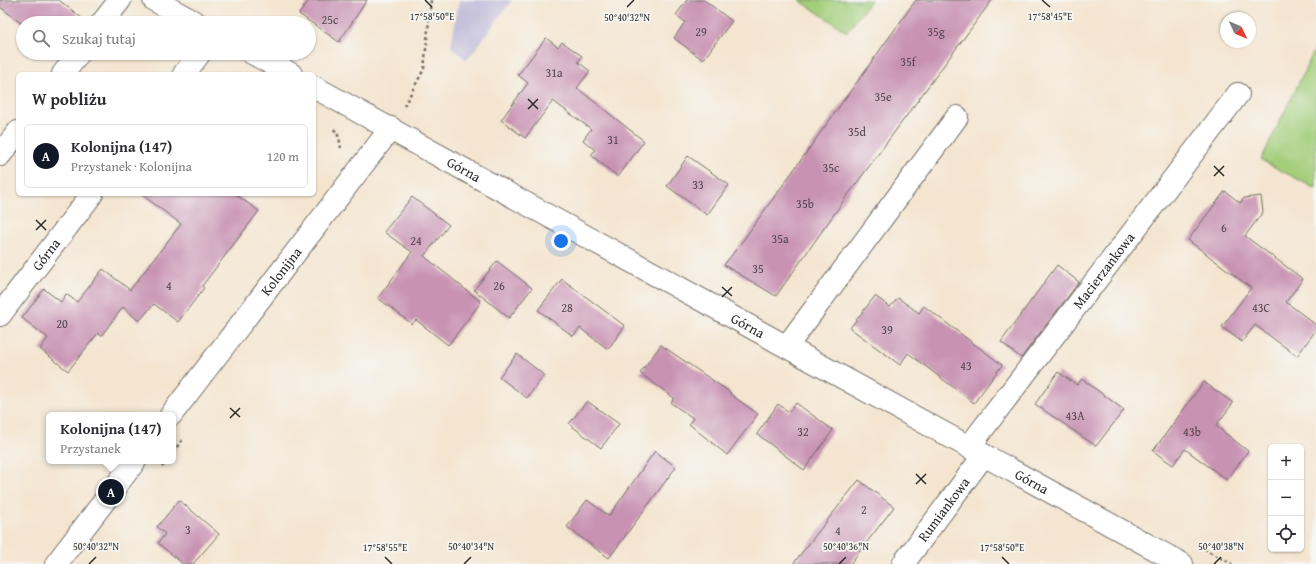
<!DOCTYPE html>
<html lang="pl">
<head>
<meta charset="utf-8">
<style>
  body { margin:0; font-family:"Gentium Book Plus",serif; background:#f2f2f3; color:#2b2b33 }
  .controls { position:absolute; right:12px; bottom:12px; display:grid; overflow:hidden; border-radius:6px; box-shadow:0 1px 3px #0004 }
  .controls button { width:36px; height:36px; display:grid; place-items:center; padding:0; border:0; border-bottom:1px solid #e1e1e2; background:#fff; color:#2b2b33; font:20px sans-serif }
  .compass { position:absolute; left:1220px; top:12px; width:36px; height:36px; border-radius:50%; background:#fff; box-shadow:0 1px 3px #0004; rotate:134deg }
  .you { position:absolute; left:561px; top:241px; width:14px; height:14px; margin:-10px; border:3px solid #fff; border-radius:50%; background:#1a73e8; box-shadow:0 0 0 6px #1a73e833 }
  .badge { display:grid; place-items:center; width:26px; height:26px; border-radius:50%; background:#111827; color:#fff; font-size:13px; font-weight:700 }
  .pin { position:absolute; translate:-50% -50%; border:2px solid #fff; box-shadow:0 1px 4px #0006 }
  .popup { position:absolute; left:46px; top:412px; width:130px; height:52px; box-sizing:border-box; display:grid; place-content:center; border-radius:6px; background:#fff; filter:drop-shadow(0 1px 3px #0005); font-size:13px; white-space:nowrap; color:#7c7c81 }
  .popup b { font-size:15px; color:#2b2b33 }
  .popup::after { content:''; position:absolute; left:50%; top:100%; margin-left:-8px; border:8px solid transparent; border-top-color:#fff }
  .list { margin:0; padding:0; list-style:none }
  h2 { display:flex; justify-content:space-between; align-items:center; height:52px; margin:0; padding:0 16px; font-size:17px }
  h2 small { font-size:13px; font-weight:400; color:#7c7c81 }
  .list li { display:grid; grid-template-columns:26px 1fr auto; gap:12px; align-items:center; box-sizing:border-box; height:64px; margin:0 8px 8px; padding:0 8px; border:1px solid #e1e1e2; border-radius:6px }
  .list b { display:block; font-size:15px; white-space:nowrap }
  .list p { margin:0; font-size:13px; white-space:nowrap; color:#7c7c81 }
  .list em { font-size:13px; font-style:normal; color:#7c7c81 }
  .icon { flex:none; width:22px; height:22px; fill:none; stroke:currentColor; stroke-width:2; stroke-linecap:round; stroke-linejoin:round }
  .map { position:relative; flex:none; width:1316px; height:564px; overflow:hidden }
  .search { position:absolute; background:#fff; box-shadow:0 1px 3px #0004; left:16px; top:16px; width:300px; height:44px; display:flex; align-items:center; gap:10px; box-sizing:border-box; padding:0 14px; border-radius:22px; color:#7c7c81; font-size:15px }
  .panel { position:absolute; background:#fff; box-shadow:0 1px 3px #0004; left:16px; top:72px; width:300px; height:124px; border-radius:6px }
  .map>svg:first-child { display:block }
</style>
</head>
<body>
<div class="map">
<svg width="1316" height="564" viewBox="0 0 1316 564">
  <rect width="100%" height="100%" fill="#f6f6f2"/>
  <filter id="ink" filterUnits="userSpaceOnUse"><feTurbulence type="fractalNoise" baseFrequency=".025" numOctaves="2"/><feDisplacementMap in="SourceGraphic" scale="8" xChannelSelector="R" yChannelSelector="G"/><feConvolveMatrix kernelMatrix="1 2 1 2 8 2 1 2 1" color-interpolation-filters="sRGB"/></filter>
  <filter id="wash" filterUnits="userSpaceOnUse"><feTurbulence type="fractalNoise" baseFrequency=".012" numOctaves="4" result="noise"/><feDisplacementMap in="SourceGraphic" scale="16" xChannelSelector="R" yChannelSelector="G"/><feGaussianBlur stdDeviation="0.9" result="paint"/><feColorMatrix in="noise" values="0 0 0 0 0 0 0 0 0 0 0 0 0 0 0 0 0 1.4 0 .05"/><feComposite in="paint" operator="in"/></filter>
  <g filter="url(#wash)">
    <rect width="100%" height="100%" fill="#f4e5d0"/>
    <path fill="#c5c0da" d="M459 0H512L467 60 451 47Z"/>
    <path fill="#a3ce7a" stroke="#677c52" d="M799 0H871L847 32Z
      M1316 47V189L1261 160Z"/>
    <g id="blocks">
      <path fill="#c893b3" d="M0 0H59L88 23H21L0 7Z
        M309 0H367L339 42 299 14Z
        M687 0H704L732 21 703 60 674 38 685 22 676 15Z
        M916 0H992L842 203 776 296 724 265 744 239Z
        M546 38 558 47 562 42 582 56 578 62 590 71 577 88 644 141 618 177 591 155 595 150 583 140 591 129 553 101 525 138 501 120 528 83 518 75Z
        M688 156 729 185 707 215 667 186Z
        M1225 191 1240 203 1244 198 1261 196 1263 212 1245 236 1303 279 1286 302 1316 325V330L1297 356 1255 325 1242 342 1222 327 1251 288 1188 240Z
        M141 194H235L259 211 202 286 204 288 178 322 154 304 139 321 123 307 101 336 98 333 68 371 40 349 48 338 22 318 44 289 61 302 66 294 77 302 103 269 130 290 181 224Z
        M412 197 449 225 424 256 481 302 448 345 416 320 412 324 378 298 412 252 384 232Z
        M497 261 532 288 509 318 474 290Z
        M1057 265 1079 282 1021 358 1001 342Z
        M562 279 625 326 608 349 580 328 573 336 538 310Z
        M875 296 890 307 898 298 919 313 924 306 1002 365 974 403 908 353 900 365 850 328Z
        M661 345 731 393 730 394 758 414 727 455 689 424 693 418 671 403 674 398 640 373Z
        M517 354 544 375 527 398 499 377Z
        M1058 372 1077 385 1082 379 1124 410 1096 446 1035 404Z
        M1204 382 1233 403 1216 426 1248 451 1227 480 1185 449 1173 465 1153 451Z
        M587 401 619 424 601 448 569 424Z
        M796 403 833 430 804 470 757 434 778 404 789 412Z
        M655 451 676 467 609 558 567 527 587 500 609 516Z
        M859 480 894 507 850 564H793Z
        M179 500 219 534 193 564H183L158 543 165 534 157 527Z"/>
    </g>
  </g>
  <g filter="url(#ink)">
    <use href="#blocks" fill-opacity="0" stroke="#716c65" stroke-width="1"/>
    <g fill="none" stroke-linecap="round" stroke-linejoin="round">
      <g stroke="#716c65" stroke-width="24">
        <g id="minor">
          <path d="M154 0 196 23"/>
          <path d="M102 23 120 0"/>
          <path d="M252 53 291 74"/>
          <path d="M63 74 79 53"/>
          <path d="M184 74 200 53"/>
          <path id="s1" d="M314 87 1182 564"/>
          <path d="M0 155 18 132"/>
          <path id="s2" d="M0 315 92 194"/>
          <path d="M787 346 957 117"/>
          <path id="s3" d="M171 415 391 128"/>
          <path id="s4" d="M969 447 1238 94"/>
          <path d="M56 564 135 461"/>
          <path id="s5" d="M903 564 984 455"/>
        </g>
      </g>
      <path stroke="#716c65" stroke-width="2.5" stroke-dasharray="3 3" stroke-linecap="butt" d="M404 106 424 69 431 0
        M334 129 339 137 341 148
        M173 452 183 439
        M162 467 166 461
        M1204 549 1232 564"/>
      <use href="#minor" stroke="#fff" stroke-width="22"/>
    </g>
  </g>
  <path fill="none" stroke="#2b2b2b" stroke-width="1.5" d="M425 0 432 7M1042 0 1050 7M627 7 634 0M528 99 538 109M528 109 538 99M1214 166 1224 176M1214 176 1224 166M36 220 46 230M36 230 46 220M722 287 732 296M722 297 732 287M230 408 240 417M230 418 240 408M916 474 926 484M916 484 926 474M385 557 392 564M1002 557 1009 564M89 564 96 557M464 564 471 557M839 564 846 557M1214 564 1221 557"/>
  <g text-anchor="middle" stroke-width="3.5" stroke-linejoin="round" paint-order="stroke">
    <g font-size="12" fill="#52454d">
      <text x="330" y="24">25c</text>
      <text x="701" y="36">29</text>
      <text x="936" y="36">35g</text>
      <text x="908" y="66">35f</text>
      <text x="554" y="77">31a</text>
      <text x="883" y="101">35e</text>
      <text x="857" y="136">35d</text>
      <text x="613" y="144">31</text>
      <text x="831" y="172">35c</text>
      <text x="698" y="189">33</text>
      <text x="805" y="208">35b</text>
      <text x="1224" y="232">6</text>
      <text x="780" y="243">35a</text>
      <text x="416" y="245">24</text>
      <text x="758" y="273">35</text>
      <text x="169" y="290">4</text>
      <text x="499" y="290">26</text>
      <text x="567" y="312">28</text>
      <text x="1261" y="312">43C</text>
      <text x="62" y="328">20</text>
      <text x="887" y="334">39</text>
      <text x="966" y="370">43</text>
      <text x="1075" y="420">43A</text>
      <text x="803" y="436">32</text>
      <text x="1192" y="436">43b</text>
      <text x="864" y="514">2</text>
      <text x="188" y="534">3</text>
      <text x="838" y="535">4</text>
    </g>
    <g font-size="14" fill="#2b2b2b" stroke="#f6f6f2">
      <text dy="5" stroke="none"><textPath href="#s1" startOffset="171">Górna</textPath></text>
      <text dy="5" stroke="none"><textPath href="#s2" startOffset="76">Górna</textPath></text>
      <text dy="5" stroke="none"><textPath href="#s4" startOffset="222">Macierzankowa</textPath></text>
      <text dy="5" stroke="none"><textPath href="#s3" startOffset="181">Kolonijna</textPath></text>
      <text dy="5" stroke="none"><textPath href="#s1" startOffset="495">Górna</textPath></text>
      <text dy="5" stroke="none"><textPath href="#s1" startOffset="819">Górna</textPath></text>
      <text dy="5" stroke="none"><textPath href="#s5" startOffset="68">Rumiankowa</textPath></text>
    </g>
  </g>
  <g font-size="10" text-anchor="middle" fill="#2b2b2b" stroke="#f6f6f2" stroke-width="3.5" stroke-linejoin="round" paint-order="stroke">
    <text x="432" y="20">17°58'50"E</text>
    <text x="1050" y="20">17°58'45"E</text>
    <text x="627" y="21">50°40'32"N</text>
    <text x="96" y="550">50°40'32"N</text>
    <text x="471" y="550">50°40'34"N</text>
    <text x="846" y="550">50°40'36"N</text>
    <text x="1221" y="550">50°40'38"N</text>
    <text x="385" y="551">17°58'55"E</text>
    <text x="1002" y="551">17°58'50"E</text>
  </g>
</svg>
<div class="controls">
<button>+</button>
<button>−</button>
<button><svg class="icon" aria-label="locate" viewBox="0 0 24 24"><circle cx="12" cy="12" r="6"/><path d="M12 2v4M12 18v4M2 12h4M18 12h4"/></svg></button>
</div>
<svg class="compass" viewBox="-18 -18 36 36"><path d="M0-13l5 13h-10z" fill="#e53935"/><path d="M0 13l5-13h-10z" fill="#7c7c81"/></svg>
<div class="you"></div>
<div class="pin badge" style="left:111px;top:492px">A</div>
<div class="popup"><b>Kolonijna (147)</b>Przystanek</div>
<div class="search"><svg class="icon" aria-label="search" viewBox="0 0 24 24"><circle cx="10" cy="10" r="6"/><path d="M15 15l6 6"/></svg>Szukaj tutaj</div>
<section class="panel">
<h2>W pobliżu<small></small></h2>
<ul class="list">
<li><span class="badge">A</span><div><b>Kolonijna (147)</b><p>Przystanek · Kolonijna</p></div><em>120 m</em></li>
</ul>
</section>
</div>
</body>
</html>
